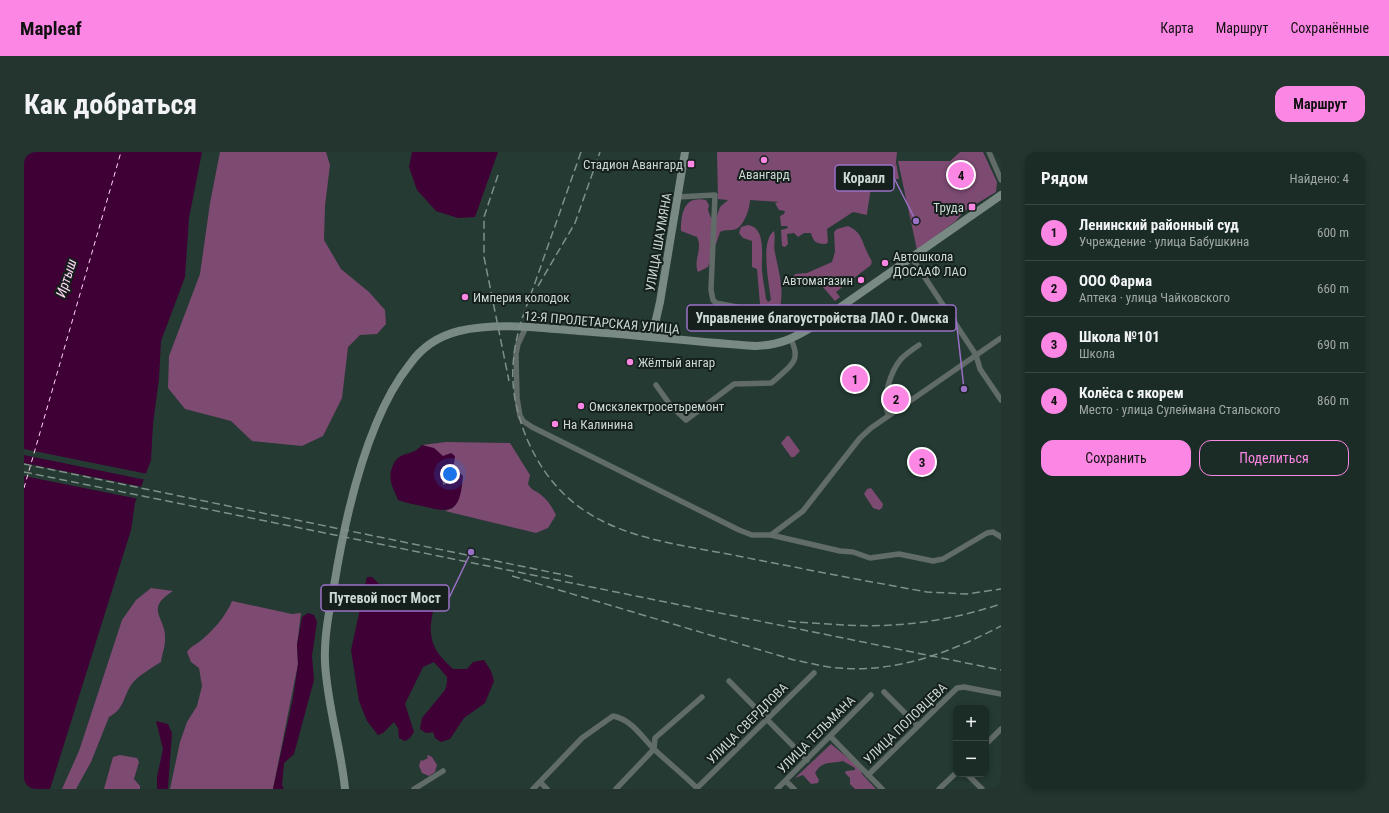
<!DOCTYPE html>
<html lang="ru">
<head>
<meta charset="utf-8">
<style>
  body { margin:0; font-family:"Roboto Condensed",sans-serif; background:#24342e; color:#f1f3f6 }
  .controls { position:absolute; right:12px; bottom:12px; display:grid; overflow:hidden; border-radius:8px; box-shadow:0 2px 6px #0003 }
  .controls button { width:36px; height:36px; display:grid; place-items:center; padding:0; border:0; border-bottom:1px solid #394843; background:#1b2c26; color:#f1f3f6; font:20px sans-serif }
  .you { position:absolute; left:426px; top:322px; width:14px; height:14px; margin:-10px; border:3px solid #fff; border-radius:50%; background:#1a73e8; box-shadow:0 0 0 6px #1a73e833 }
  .badge { display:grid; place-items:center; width:26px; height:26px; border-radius:50%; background:#fc86e4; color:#111; font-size:13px; font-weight:700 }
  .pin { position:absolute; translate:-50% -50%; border:2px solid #fff; box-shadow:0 1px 4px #0006 }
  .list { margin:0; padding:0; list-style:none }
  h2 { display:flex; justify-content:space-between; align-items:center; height:52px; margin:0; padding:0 16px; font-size:17px }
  h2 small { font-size:13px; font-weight:400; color:#a0a7a7 }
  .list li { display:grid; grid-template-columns:26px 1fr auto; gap:12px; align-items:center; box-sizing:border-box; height:56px; padding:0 16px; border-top:1px solid #394843 }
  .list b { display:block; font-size:15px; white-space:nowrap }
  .list p { margin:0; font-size:13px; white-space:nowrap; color:#a0a7a7 }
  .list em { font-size:13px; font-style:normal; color:#a0a7a7 }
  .actions { display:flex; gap:8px; padding:12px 16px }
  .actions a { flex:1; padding:9px 0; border:1px solid #fc86e4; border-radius:12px; text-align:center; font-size:14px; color:#fc86e4 }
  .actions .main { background:#fc86e4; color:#111 }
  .map { position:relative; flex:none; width:977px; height:637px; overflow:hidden; border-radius:12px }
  header { display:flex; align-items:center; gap:24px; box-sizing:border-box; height:56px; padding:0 20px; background:#fc86e4; color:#111 }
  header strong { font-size:19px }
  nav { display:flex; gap:22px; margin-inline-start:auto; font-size:14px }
  .intro { display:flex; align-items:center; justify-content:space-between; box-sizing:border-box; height:96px; padding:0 24px }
  h1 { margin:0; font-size:28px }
  .button { padding:10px 18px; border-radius:12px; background:#fc86e4; color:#111; font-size:14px; font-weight:700 }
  main { display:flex; gap:24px; padding:0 24px }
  aside { flex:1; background:#1b2c26; border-radius:12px; box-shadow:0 2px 6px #0003 }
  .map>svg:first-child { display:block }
</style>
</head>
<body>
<header>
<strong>Mapleaf</strong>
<nav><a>Карта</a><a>Маршрут</a><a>Сохранённые</a></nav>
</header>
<div class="intro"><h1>Как добраться</h1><a class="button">Маршрут</a></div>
<main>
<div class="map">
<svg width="977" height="637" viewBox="0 0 977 637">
  <rect width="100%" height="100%" fill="#243a32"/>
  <path fill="#7d4a72" d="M196 0H302L306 13 301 54 300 88 317 117 345 140 361 158 362 172 353 182 336 183 324 195 318 246 299 284 278 294 228 289 207 269 161 257 144 236 145 204 176 122 186 51Z
    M693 0H873L872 10 875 27H859L857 29 847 30C847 42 844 51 843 63L829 60 803 77 804 90 802 92C793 92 789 90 787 81H780L774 85 770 81 763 82 764 92 761 95 758 94 757 78 764 76 763 74H757L756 64 760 62 761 59 755 58 751 51 755 50 726 48C726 56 720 74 712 77 707 79 702 77 696 80L692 92 686 91V109L684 115 674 120C669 108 679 97 673 85L657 79C657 61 660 43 682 48L685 53 684 58 687 66H692L696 55 704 48 694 47Z
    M936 0H959L973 30 972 40 939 60 932 69 893 98 874 9H926Z
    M724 73C743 76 737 105 738 119 739 129 741 138 742 147L744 150 747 148C745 132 736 88 750 79 752 86 749 93 751 101 755 121 761 139 755 159L751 161 736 152 733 117 728 115V89L719 86 715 81 717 75Z
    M824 74C838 80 838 90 844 102 846 107 849 108 847 113L812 140 816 145 811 149 798 134 793 132 789 128 780 127 769 131 767 129 771 122 783 121 808 110 811 100 810 80 813 77Z
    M763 284H765L776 299 770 305H767L757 291Z
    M422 290 486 291 506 323 504 332C508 339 511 338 516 342 524 348 528 355 532 363L524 376 512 381 421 359 429 356 432 322 425 331 419 333 417 317 419 314H424C417 300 413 297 398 293Z
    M847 336 859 352 858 356 855 358 849 356 840 342 843 337Z
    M127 436 149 439C119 458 143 465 141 488 141 495 138 503 137 510 128 516 113 524 107 533 99 546 100 557 85 565L67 610 52 637H38L55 599 98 468 112 448Z
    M208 449 268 462 277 461 273 493 274 512 249 637H146L156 590 163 570 173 554 178 534 175 516 167 510 163 500C167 494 170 494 175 490 188 480 202 464 208 449Z
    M807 592 836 616 838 622 852 637H831L826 632V626L821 621 822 619 831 618V616L819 609C808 612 798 608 791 621L795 628 794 631 787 632 779 623 771 626Z
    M96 603 113 606 115 610 110 627 116 634V637H80L89 605Z
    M404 603 408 605 413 613 411 620 405 624 398 621 395 614 397 607 398 609 404 606 403 604Z"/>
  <path fill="#3f0036" d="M0 0H178L165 66 161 125 137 189 135 226 129 272 127 308 111 351 107 378 26 637H0Z
    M388 0H474L451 65 434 66 412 59 393 38 385 15Z
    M398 293 410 296 419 304 427 301 431 304 430 312 419 314 417 317 419 333C427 331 429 323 436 321L439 324C436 357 431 363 398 354 390 352 382 351 374 348 372 342 368 336 367 330 365 320 369 307 379 303 388 300 392 300 398 293Z
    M343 425H348L355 432 409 442C413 449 411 451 409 459 403 487 409 499 429 517H443L449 510 460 508 467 519 470 529 461 551 440 566 426 587 417 590 411 586 409 580 402 581 396 577 398 566 421 538 423 531V525L410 510 399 515 381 552 390 580 386 586 381 589 375 586 374 576 370 570 359 581 354 583 343 569 335 549 327 498Z
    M284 461 290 463 293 470 288 504 290 528 270 602 260 611 258 633 260 637H249L269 546 274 512 273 493 278 465Z
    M132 569 144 572 148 581 144 637H133V625L139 597Z"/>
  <path fill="#243a32" d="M0 297 124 322 122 328 0 303Z
    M0 311 119 335 115 347 0 324Z"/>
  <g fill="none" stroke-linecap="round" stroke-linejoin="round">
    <path stroke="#fdd5f2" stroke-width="1" stroke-dasharray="5 4" stroke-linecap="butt" d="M0 336 97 0"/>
    <path stroke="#616b67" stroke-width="5.5" d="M965 0 977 28
      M654 45 691 43 687 138 689 148 692 151 779 168 788 175
      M888 106 952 203 956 217 977 248
      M502 175 494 192 492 202 493 246 496 264 499 269 508 275 715 378 728 383H747L816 399 829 400 846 406 875 402 909 409 919 407 963 381 969 380 977 385
      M632 233 647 254 662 268 710 232 747 231 751 228C766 214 778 209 767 188
      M865 263C856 249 867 219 877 207 882 202 889 197 895 193
      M747 383 779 359 836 286 847 276 977 186
      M705 529 783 608
      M860 540 893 573
      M806 584 858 637
      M962 592 977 577
      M943 622 958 637
      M844 623 933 536 940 535 977 542
      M762 629 770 637
      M516 630 523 637
      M390 637 419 619
      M509 637 558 586 589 564C609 568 618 586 632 599 646 612 661 624 674 637
      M592 637 630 597 631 586 678 545
      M672 637 790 521
      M753 637 847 543
      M915 637 932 621"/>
    <path stroke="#798983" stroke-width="8" d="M628 185 636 150 661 0
      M321 637C317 595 303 553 301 510 300 485 305 459 310 434 321 366 342 267 386 212 398 195 415 184 435 179 474 170 515 176 555 179 614 183 672 190 731 194 756 193 768 187 788 175L977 43"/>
    <path stroke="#7f9089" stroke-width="1.5" stroke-dasharray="8 4" stroke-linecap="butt" d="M557 0C542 43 527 85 512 128 503 153 493 176 490 203 486 233 492 260 503 287 545 384 629 387 719 405 780 417 841 429 903 440L943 442 977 437
      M474 23 460 65V105L485 229
      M514 134 551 71 576 0
      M0 312 550 425
      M0 320 977 518
      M488 424 770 508C781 510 793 513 805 515 867 523 923 502 977 474
      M764 469C777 471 791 471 804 472 866 477 918 471 977 452"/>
  </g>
  <g fill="#fc86e4" stroke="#151f1b" stroke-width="1.5">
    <circle cx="740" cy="8" r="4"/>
    <rect x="663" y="8" width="8" height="8" rx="2"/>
    <rect x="944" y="51" width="8" height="8" rx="2"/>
    <circle cx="861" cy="111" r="4"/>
    <circle cx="837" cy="128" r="4"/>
    <circle cx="441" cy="145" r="4"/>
    <circle cx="606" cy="210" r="4"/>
    <circle cx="557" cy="254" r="4"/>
    <circle cx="531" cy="272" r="4"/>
  </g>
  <g text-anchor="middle" stroke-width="4" stroke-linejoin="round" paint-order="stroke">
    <g font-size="13" fill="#cbd8d3" stroke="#151f1b" text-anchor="start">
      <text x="659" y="17" text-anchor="end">Стадион Авангард</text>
      <text x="740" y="27" text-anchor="middle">Авангард</text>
      <text x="940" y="60" text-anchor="end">Труда</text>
      <text x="869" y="109">Автошкола<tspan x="869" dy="15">ДОСААФ ЛАО</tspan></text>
      <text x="829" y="133" text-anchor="end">Автомагазин</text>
      <text x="449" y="150">Империя колодок</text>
      <text x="614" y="215">Жёлтый ангар</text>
      <text x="565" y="259">Омскэлектросетьремонт</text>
      <text x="539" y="277">На Калинина</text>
    </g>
    <g font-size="13" fill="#cbd8d3" stroke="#151f1b">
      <text transform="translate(634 90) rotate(-80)" y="5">УЛИЦА ШАУМЯНА</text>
      <text transform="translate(578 170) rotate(5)" y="5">12-Я ПРОЛЕТАРСКАЯ УЛИЦА</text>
      <text transform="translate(723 571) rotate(-45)" y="5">УЛИЦА СВЕРДЛОВА</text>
      <text transform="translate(881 571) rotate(-44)" y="5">УЛИЦА ПОЛОВЦЕВА</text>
      <text transform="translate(792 582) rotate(-45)" y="5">УЛИЦА ТЕЛЬМАНА</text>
    </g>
    <g font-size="14" font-style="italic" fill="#fdd5f2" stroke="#151f1b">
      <text transform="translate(42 126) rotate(-72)" y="5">Иртыш</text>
    </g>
  </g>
  <path fill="none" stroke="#9b71c7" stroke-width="1.5" d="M892 69L870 26M940 237L932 166M447 400L425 446"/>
  <g fill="#9b71c7" stroke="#151f1b" stroke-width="1.5">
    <circle cx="892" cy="69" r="4"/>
    <circle cx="940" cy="237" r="4"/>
    <circle cx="447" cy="400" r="4"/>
  </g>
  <g fill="#151f1b" stroke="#9b71c7" stroke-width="1.5">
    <rect x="811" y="13" width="59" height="26" rx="4"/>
    <rect x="663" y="153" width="269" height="26" rx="4"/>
    <rect x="297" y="433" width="128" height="26" rx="4"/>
  </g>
  <g font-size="14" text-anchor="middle" font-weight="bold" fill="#cbd8d3">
    <text x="840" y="31">Коралл</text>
    <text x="798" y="171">Управление благоустройства ЛАО г. Омска</text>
    <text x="361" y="451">Путевой пост Мост</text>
  </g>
</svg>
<div class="controls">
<button>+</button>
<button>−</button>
</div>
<div class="you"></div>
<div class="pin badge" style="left:831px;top:227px">1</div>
<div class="pin badge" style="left:872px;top:247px">2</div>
<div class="pin badge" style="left:898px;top:310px">3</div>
<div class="pin badge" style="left:937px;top:23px">4</div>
</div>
<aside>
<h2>Рядом<small>Найдено: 4</small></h2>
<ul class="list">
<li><span class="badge">1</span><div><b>Ленинский районный суд</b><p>Учреждение · улица Бабушкина</p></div><em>600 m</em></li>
<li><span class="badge">2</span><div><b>ООО Фарма</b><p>Аптека · улица Чайковского</p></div><em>660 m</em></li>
<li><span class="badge">3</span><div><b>Школа №101</b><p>Школа</p></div><em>690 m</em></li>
<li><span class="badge">4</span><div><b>Колёса с якорем</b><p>Место · улица Сулеймана Стальского</p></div><em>860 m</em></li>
</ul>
<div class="actions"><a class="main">Сохранить</a><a>Поделиться</a></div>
</aside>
</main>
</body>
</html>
